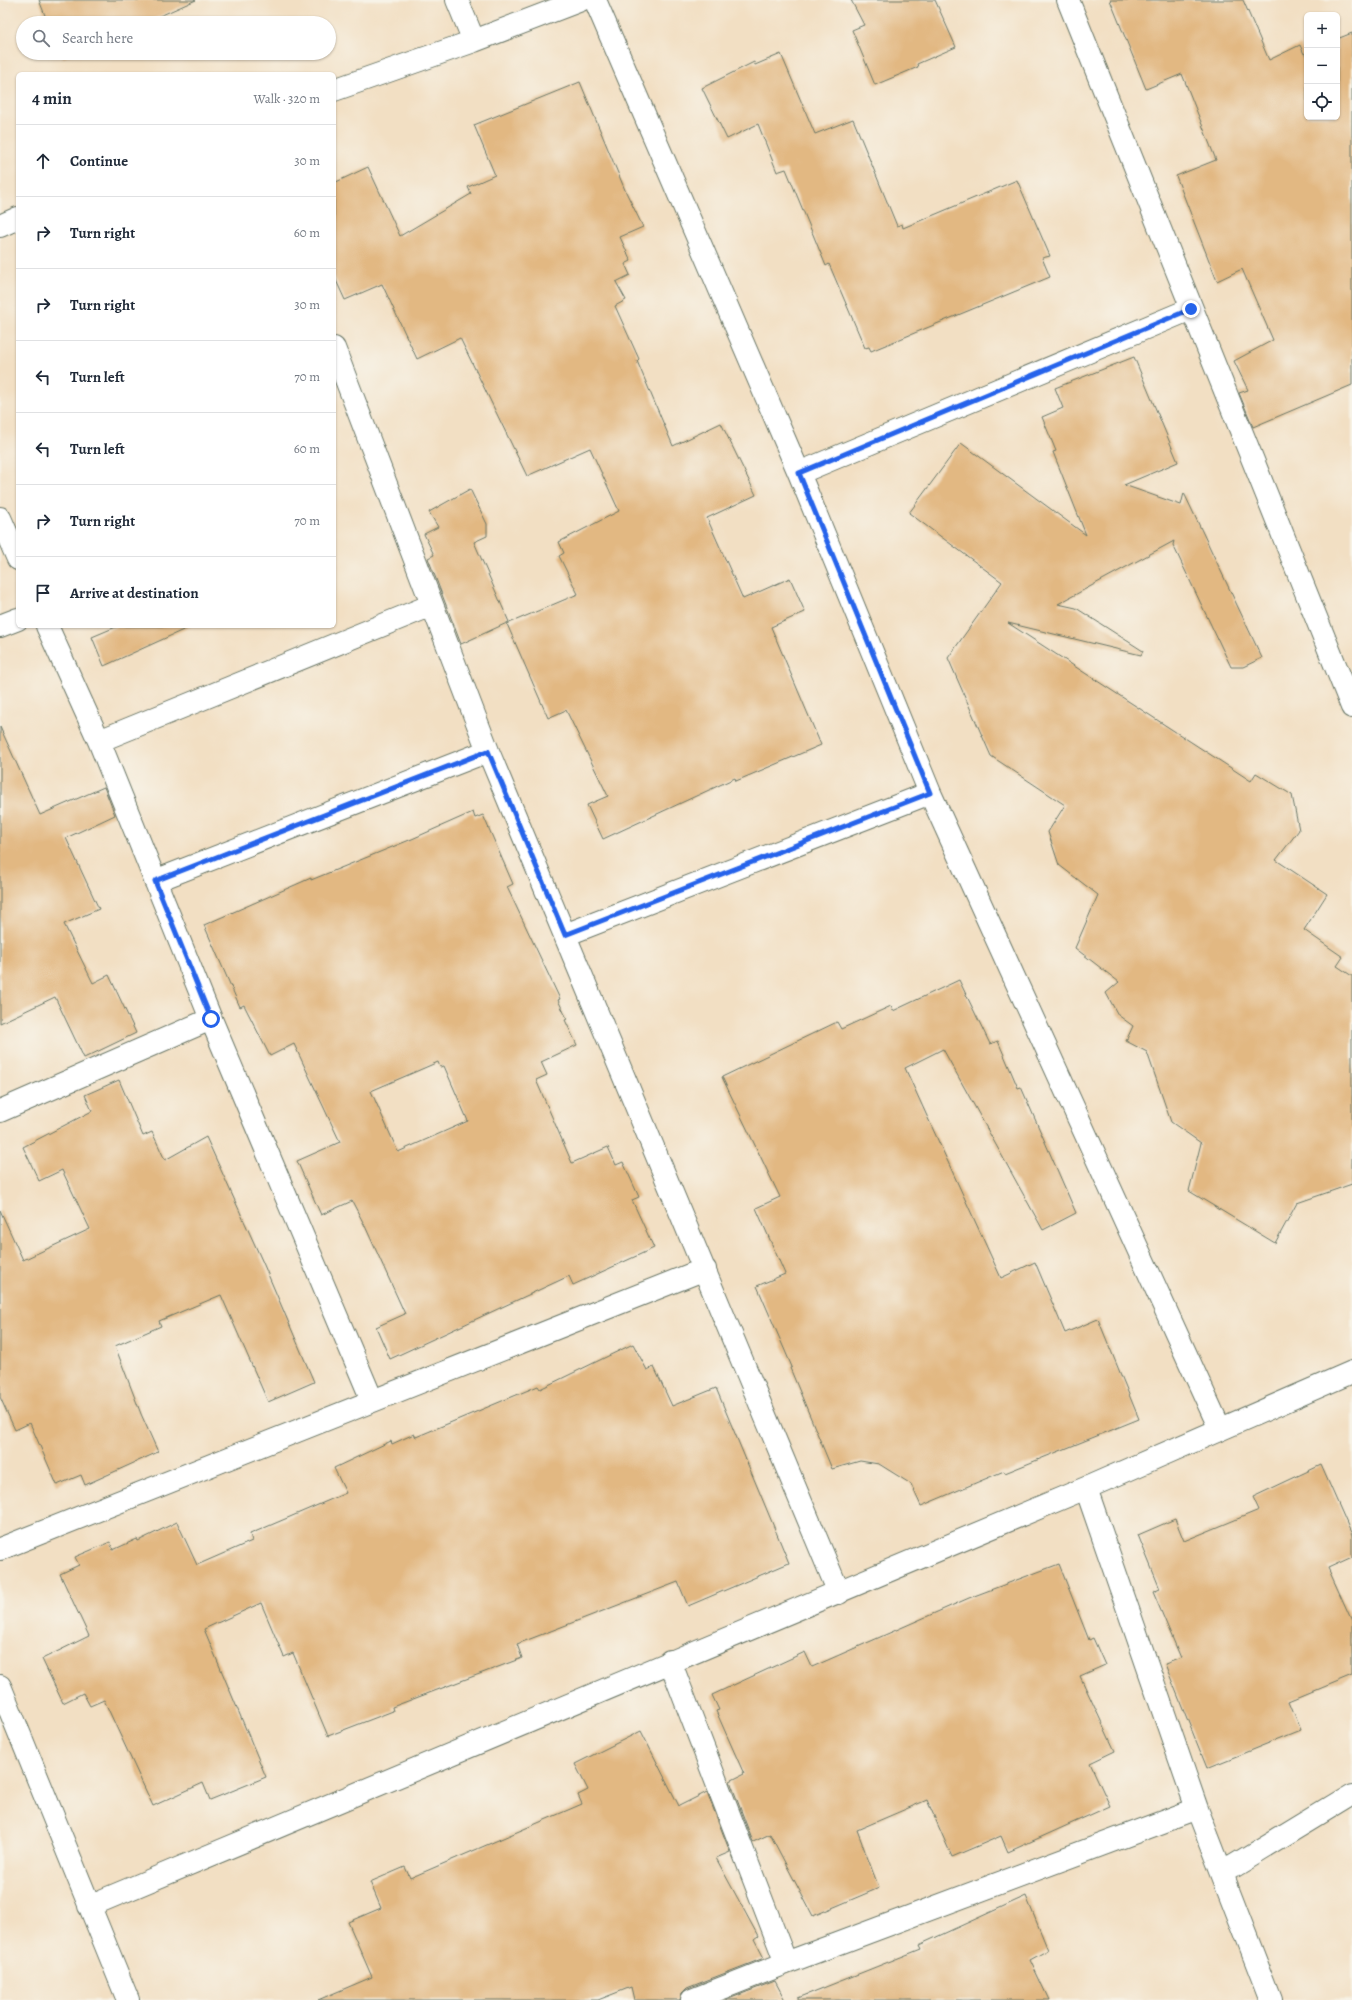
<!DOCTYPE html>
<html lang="en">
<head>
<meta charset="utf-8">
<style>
  body { margin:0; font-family:Alegreya,serif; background:#f6f6f7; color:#1f2937 }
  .controls { position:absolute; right:12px; top:12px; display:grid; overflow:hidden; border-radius:6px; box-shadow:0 1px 3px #0004 }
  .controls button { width:36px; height:36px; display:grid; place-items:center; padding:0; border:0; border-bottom:1px solid #e0e1e3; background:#fff; color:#1f2937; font:20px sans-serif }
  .stop { position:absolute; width:12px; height:12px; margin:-9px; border:3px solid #2563eb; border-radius:50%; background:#fff }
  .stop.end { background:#2563eb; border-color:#fff; box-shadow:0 1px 4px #0008 }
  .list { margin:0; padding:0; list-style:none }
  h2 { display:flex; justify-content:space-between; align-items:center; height:52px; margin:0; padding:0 16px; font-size:17px }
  h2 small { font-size:13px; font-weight:400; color:#747a83 }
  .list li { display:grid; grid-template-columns:26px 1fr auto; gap:12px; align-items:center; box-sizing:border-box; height:72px; padding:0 16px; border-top:1px solid #e0e1e3 }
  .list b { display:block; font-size:15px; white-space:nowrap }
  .list em { font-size:13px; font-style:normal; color:#747a83 }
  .icon { flex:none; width:22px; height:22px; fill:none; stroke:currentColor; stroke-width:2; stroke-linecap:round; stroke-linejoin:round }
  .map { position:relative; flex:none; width:1352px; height:2000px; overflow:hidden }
  .search { position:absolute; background:#fff; box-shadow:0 1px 3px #0004; left:16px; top:16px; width:320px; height:44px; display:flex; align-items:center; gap:10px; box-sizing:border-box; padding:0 14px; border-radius:22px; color:#747a83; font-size:15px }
  .panel { position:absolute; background:#fff; box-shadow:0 1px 3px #0004; left:16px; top:72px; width:320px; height:556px; border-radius:6px }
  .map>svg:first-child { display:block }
</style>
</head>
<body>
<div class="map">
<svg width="1352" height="2000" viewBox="0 0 1352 2000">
  <rect width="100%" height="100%" fill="#f7f3e8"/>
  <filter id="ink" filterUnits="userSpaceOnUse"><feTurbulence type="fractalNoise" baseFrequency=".025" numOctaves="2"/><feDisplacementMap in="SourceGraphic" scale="8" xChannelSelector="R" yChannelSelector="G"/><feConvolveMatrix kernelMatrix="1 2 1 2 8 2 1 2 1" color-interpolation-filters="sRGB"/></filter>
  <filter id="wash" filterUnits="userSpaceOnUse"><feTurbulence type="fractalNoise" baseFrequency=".012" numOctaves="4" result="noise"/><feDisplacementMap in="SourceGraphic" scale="16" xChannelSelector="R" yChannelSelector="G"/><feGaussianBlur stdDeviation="0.9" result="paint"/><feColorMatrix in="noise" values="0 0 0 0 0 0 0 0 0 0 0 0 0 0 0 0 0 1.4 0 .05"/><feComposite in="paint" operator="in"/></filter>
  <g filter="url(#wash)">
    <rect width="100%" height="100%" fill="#f2dfc3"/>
    <g id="blocks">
      <path fill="#e2b882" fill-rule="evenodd" d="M39 0H196L144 23H48Z
        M851 0H935L956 47 917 64 918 67 875 85 852 30 864 25Z
        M1110 0H1243L1269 60 1300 45 1304 54 1307 53V117H1337V39L1352 33V385L1253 427 1239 393 1248 390 1234 361 1273 340 1242 269 1217 281 1176 176 1216 160 1182 74 1146 89Z
        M61 53H75L63 58Z
        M781 54 815 134 853 119 897 226 902 224 903 228 1017 180 1050 256 1042 258 1050 277 871 351 869 347 865 348 829 264 826 266 786 169 777 172 758 124 727 139 702 88 754 62 755 65Z
        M580 82 625 190 643 227 620 237 631 261 625 264 630 275 616 282 626 300 615 306 639 359 637 361 673 446 721 423 756 495 707 518 743 599 790 578 805 612 771 627 821 745 736 781 735 778 603 839 587 805 608 796 566 710 548 718 507 624 578 594 559 556 564 553 559 542 619 511 590 448 527 476 460 338 417 359 382 284 345 300 334 276V183L368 167 400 236 471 194 468 187 495 175 474 125Z
        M1134 357 1178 462 1124 485 1181 505 1184 493 1262 658 1243 667H1231L1173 545 1174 541 1058 604 1076 608 1143 651 1141 655 1008 623 1251 781 1256 773 1292 795 1299 830 1276 860 1327 894 1304 930 1343 957 1337 966 1352 976V1184L1297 1203 1275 1243 1189 1191 1201 1143 1171 1122 1147 1052 1126 1041 1133 1026 1118 1015 1106 993 1119 982 1075 948 1098 895 1059 865 1048 832 1065 805 991 756 948 658 1002 582 909 513 961 443 1086 535 1053 452 1056 451 1042 417 1063 408 1055 388Z
        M470 489 487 524V536L474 542 509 622 461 644 428 558 434 555 424 534 438 527 429 512Z
        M118 626H192L104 666 92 637Z
        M0 727 40 815 104 787 115 815 66 838 99 909 64 924 93 983 109 975 136 1033 84 1058 55 997 0 1023Z
        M473 812 475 818 483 815 513 884 507 887 560 999 558 1000 567 1019 565 1020 577 1045 541 1062 547 1075 536 1080 572 1163 608 1147 616 1165 623 1162 639 1197 632 1200 654 1248 573 1285 569 1276 390 1359 376 1327 405 1314 365 1226 352 1201 321 1215 297 1161 340 1142 294 1044 270 1056 244 1005 240 1007 204 925 311 878V880L412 839ZM438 1062 440 1067 444 1066 468 1121 398 1152 371 1091Z
        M959 980 990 1044 998 1041 1018 1088 1021 1087 1076 1213 1043 1230 943 1049 905 1068 1001 1278 1035 1262 1065 1333 1098 1319 1139 1419 1005 1473 1004 1471 921 1506 911 1484 879 1464 860 1461 832 1469 790 1368 792 1367 757 1286 785 1274 756 1208 780 1197 722 1077 837 1022 841 1029 891 1006 893 1011Z
        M119 1080 143 1136 152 1132 165 1160 206 1137 264 1265 314 1382 268 1402 221 1295 159 1321 161 1326 115 1346 141 1414 158 1452 85 1485 81 1475 57 1485 30 1423 15 1430 0 1397V1210L23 1260 90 1229 62 1170 39 1181 23 1147 92 1111 85 1095Z
        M633 1344 647 1370 654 1367 672 1406 716 1388 789 1563 688 1606 678 1582 517 1644 522 1658 392 1707 393 1711 328 1736 293 1653 284 1657 261 1603 204 1629 266 1777 210 1800 203 1783 153 1806 104 1700 90 1706 83 1693 63 1703 42 1659 89 1636 60 1574 79 1565 75 1557 110 1542 113 1550 137 1539 138 1541 177 1522 197 1565 252 1541 250 1534 346 1493 334 1468 391 1441 392 1444 414 1434 416 1437 538 1386 540 1389Z
        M1321 1465 1352 1535V1557L1328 1568 1352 1621V1675L1289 1701 1301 1730 1207 1768 1165 1664 1181 1658 1153 1592 1160 1589 1138 1535 1175 1519 1184 1541 1259 1510 1253 1497Z
        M1059 1564 1089 1640 1093 1638 1105 1665 1080 1676 1115 1751 1090 1763 1110 1806 1008 1852 1001 1836 952 1857 927 1800 857 1830 879 1888 813 1916 770 1834 753 1842 730 1781 744 1774 716 1711 719 1710 712 1695 805 1652 812 1667 969 1598Z
        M641 1731 679 1806 707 1792 730 1852 716 1858 758 1936 754 1939 764 1958 687 1988 682 1993 680 2000H634L631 1987 598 2000H318L372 1977 348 1922 381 1908 370 1882 405 1867 410 1878 582 1804 578 1795 588 1790 575 1764Z
        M1026 1896 1048 1950 1030 1960 1049 2000H798V1998L921 1949 919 1945Z
        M775 1981 785 2000H726Z"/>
    </g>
  </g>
  <g filter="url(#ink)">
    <use href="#blocks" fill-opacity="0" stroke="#697666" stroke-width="1"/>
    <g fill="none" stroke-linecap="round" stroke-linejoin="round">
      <g stroke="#697666" stroke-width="24">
        <path id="minor" d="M457 0 474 41
          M595 0 799 473 930 793 1220 1429
          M1068 0 1352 707
          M334 90 474 41 581 0
          M0 226 18 218
          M334 348 488 751 839 1593
          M799 473 1191 309
          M0 518 18 559
          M0 626 18 619
          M47 626 99 741 211 1019 372 1400
          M99 741 432 605
          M155 881 488 751
          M565 935 930 793
          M0 1111 211 1019
          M1086 1488 1197 1809 1271 2000
          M0 1549 705 1269
          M670 1661 786 1963
          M0 1686 128 2000
          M1222 1873 1352 1794
          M89 1906 1086 1488 1352 1372
          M692 2000 786 1963 1197 1809"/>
      </g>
      <use href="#minor" stroke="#fff" stroke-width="22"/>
    </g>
  </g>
  <g fill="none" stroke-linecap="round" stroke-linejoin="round" filter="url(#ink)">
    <path stroke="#2563eb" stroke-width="5" d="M211 1019 155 881 488 751 565 935 930 793 799 473 1191 309"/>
  </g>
</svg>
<div class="controls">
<button>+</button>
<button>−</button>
<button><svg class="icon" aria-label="locate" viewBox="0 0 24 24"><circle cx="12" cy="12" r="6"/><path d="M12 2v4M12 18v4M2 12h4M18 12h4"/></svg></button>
</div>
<div class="stop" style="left:211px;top:1019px"></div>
<div class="stop end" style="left:1191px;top:309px"></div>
<div class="search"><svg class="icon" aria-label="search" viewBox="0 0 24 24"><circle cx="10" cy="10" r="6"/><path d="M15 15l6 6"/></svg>Search here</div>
<section class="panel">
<h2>4 min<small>Walk · 320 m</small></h2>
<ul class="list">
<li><svg class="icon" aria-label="ahead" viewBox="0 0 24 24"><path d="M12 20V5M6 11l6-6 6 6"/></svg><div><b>Continue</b></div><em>30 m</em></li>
<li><svg class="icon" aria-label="right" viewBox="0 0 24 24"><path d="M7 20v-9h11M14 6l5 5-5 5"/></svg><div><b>Turn right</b></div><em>60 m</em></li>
<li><svg class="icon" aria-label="right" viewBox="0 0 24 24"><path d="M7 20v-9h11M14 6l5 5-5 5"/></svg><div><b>Turn right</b></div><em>30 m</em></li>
<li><svg class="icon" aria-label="left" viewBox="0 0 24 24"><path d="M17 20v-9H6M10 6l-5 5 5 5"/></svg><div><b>Turn left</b></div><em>70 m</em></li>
<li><svg class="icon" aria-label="left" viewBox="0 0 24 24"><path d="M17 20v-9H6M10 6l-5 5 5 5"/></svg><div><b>Turn left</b></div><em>60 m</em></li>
<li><svg class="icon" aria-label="right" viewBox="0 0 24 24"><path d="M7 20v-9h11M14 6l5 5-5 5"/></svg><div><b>Turn right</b></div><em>70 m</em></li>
<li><svg class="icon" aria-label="arrive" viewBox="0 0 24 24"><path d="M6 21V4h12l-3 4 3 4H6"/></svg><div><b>Arrive at destination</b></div></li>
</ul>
</section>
</div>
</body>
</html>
